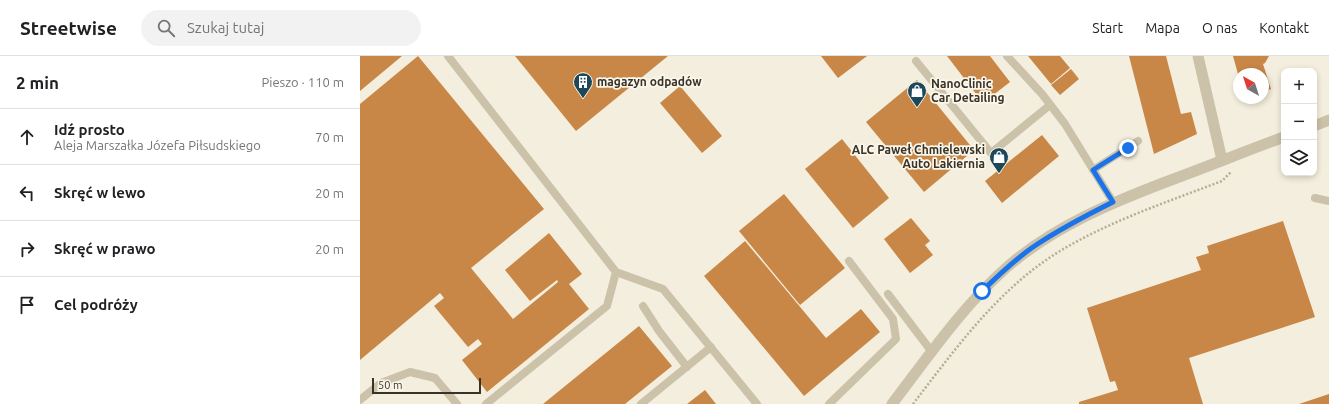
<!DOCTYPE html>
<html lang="pl">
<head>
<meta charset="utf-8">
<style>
  body { margin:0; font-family:Ubuntu,sans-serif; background:#f2f2f2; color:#202124 }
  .controls { position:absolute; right:12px; top:12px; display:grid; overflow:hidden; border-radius:8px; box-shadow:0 2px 6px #0003 }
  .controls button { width:36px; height:36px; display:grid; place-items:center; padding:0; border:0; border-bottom:1px solid #e0e0e0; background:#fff; color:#202124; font:20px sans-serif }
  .compass { position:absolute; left:873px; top:12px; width:36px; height:36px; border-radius:50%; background:#fff; box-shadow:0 2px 6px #0003; rotate:321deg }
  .scale { position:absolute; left:12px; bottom:10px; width:109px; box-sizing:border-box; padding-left:4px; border:2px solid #383229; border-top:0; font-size:11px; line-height:14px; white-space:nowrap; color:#383229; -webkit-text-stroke:3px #faf7ea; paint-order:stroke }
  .stop { position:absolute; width:12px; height:12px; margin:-9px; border:3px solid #1a73e8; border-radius:50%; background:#fff }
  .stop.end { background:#1a73e8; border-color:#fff; box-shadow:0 1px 4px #0008 }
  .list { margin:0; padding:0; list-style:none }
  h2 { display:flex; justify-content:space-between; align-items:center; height:52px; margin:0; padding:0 16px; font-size:17px }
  h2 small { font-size:13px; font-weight:400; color:#757577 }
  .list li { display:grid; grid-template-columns:26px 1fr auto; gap:12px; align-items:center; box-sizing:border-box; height:56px; padding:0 16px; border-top:1px solid #e0e0e0 }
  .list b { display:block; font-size:15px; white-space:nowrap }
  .list p { margin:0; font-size:13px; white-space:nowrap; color:#757577 }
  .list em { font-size:13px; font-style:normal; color:#757577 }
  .icon { flex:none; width:22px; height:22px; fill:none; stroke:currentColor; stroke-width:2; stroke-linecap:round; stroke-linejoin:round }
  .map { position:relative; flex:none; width:969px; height:348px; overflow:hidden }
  header { display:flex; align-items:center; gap:24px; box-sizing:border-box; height:56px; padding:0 20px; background:#fff; border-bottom:1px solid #e0e0e0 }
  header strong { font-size:19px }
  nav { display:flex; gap:22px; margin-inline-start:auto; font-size:14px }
  .search { width:280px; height:36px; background:#f2f2f2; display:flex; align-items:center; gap:10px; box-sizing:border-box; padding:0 14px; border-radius:22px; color:#757577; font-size:15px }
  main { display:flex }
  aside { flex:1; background:#fff }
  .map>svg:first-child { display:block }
</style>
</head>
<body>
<header>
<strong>Streetwise</strong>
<div class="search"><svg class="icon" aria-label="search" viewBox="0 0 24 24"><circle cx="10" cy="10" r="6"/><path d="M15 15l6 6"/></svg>Szukaj tutaj</div>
<nav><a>Start</a><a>Mapa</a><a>O nas</a><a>Kontakt</a></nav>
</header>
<main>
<aside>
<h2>2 min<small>Pieszo · 110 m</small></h2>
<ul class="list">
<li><svg class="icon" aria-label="ahead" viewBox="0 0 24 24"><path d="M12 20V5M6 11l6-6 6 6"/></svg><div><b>Idź prosto</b><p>Aleja Marszałka Józefa Piłsudskiego</p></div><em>70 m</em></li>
<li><svg class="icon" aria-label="left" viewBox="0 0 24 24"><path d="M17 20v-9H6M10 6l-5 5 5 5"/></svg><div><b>Skręć w lewo</b></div><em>20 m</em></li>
<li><svg class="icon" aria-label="right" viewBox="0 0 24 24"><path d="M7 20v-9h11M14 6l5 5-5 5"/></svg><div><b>Skręć w prawo</b></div><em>20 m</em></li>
<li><svg class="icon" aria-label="arrive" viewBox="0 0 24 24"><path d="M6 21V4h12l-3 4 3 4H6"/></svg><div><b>Cel podróży</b></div></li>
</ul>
</aside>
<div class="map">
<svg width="969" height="348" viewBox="0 0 969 348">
  <rect width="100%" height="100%" fill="#f3eedd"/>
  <path fill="#c88746" d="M0 0H42L0 35Z
    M58 0 184 153 111 212 153 263 198 226 197 224 170 245 145 214 189 177 222 218 209 228 229 253 127 336 102 304 122 288 118 283 108 291 74 250 84 242 80 237 0 304V48Z
    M155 0H308L216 75Z
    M461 0H507L478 22Z
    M587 0H630L650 26 623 47Z
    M668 0H700L710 12 691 28Z
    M769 0H806L821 58 831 56 837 78 794 98Z
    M873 0H909L905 7 903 8 911 33 903 36V18H878Z
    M711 13 719 23 700 39 691 29Z
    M557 24 614 94 564 136 506 66Z
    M320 30 362 80 342 97 300 47Z
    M682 79 699 100 642 147 625 125Z
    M482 83 529 142 493 172 445 113Z
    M424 138 485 212 440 249 379 175Z
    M551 162 570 185 565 189 573 199 550 217 524 183Z
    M923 165 955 261 829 302 843 348H719V346L758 334 755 325 750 326 727 252 841 214 836 201 849 197 847 190Z
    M385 185 466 282 501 253 520 276 444 340 344 220Z
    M279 270 312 310 265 348H183Z
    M345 334 356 348H327Z
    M969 338V348H939Z"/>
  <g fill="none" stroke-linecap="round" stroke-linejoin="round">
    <path stroke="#b7ac93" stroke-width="2.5" stroke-dasharray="2 2" stroke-linecap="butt" d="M553 348C596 292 639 232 700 195 750 165 807 146 862 125L871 116"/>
    <path stroke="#cbc2a9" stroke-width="8" d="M88 0 256 216 303 233 397 348
      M647 0 682 38 705 68 753 146
      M556 5 631 97 690 49
      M733 114 778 85
      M955 142 969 145
      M528 238 572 296
      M283 250 299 275 327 311
      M0 344 21 327 50 316 75 322 97 348
      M126 348 247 250 256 216
      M281 348 351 291
      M469 348 536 283 533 263 489 205"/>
    <path stroke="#cbc2a9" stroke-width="11" d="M838 0 862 104"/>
    <path stroke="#cbc2a9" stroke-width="11" d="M954 70 969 64
      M532 348C568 301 602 251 646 212 694 170 753 146 811 124 849 110 886 95 924 81"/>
  </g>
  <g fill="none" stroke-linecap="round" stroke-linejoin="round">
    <path stroke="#1a73e8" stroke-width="5" d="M622 235C639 219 656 202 676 189 700 173 727 159 753 146L733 114 768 92"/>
  </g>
  <defs>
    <g id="building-pin" transform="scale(1)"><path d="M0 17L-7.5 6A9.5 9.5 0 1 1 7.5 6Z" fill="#1d475b" stroke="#faf7ea"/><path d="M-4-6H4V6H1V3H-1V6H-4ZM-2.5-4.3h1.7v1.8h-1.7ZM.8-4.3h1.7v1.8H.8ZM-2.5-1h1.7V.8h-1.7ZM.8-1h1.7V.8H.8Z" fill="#fff"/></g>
    <g id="shop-pin" transform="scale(1)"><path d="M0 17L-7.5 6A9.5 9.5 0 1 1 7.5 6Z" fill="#1d475b" stroke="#faf7ea"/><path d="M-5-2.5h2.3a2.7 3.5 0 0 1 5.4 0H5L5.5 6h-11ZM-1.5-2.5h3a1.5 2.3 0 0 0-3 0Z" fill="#fff"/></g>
  </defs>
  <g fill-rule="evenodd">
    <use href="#building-pin" x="223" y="26"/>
    <use href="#shop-pin" x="557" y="35"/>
    <use href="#shop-pin" x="639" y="101"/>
  </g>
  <g text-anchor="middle" stroke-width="3.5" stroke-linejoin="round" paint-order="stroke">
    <g font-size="12" font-weight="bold" fill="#383229" stroke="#faf7ea" text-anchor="start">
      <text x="237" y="30">magazyn odpadów</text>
      <text x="571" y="32">NanoClinic<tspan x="571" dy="14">Car Detailing</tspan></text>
      <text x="625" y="98" text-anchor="end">ALC Paweł Chmielewski<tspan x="625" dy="14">Auto Lakiernia</tspan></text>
    </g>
  </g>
</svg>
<div class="controls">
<button>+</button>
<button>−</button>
<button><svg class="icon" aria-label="layers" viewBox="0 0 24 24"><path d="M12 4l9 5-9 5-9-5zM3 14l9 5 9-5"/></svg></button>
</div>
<svg class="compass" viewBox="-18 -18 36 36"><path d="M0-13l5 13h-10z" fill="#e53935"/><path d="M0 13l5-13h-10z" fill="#757577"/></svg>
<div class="scale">50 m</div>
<div class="stop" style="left:622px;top:235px"></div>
<div class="stop end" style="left:768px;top:92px"></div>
</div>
</main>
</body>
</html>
